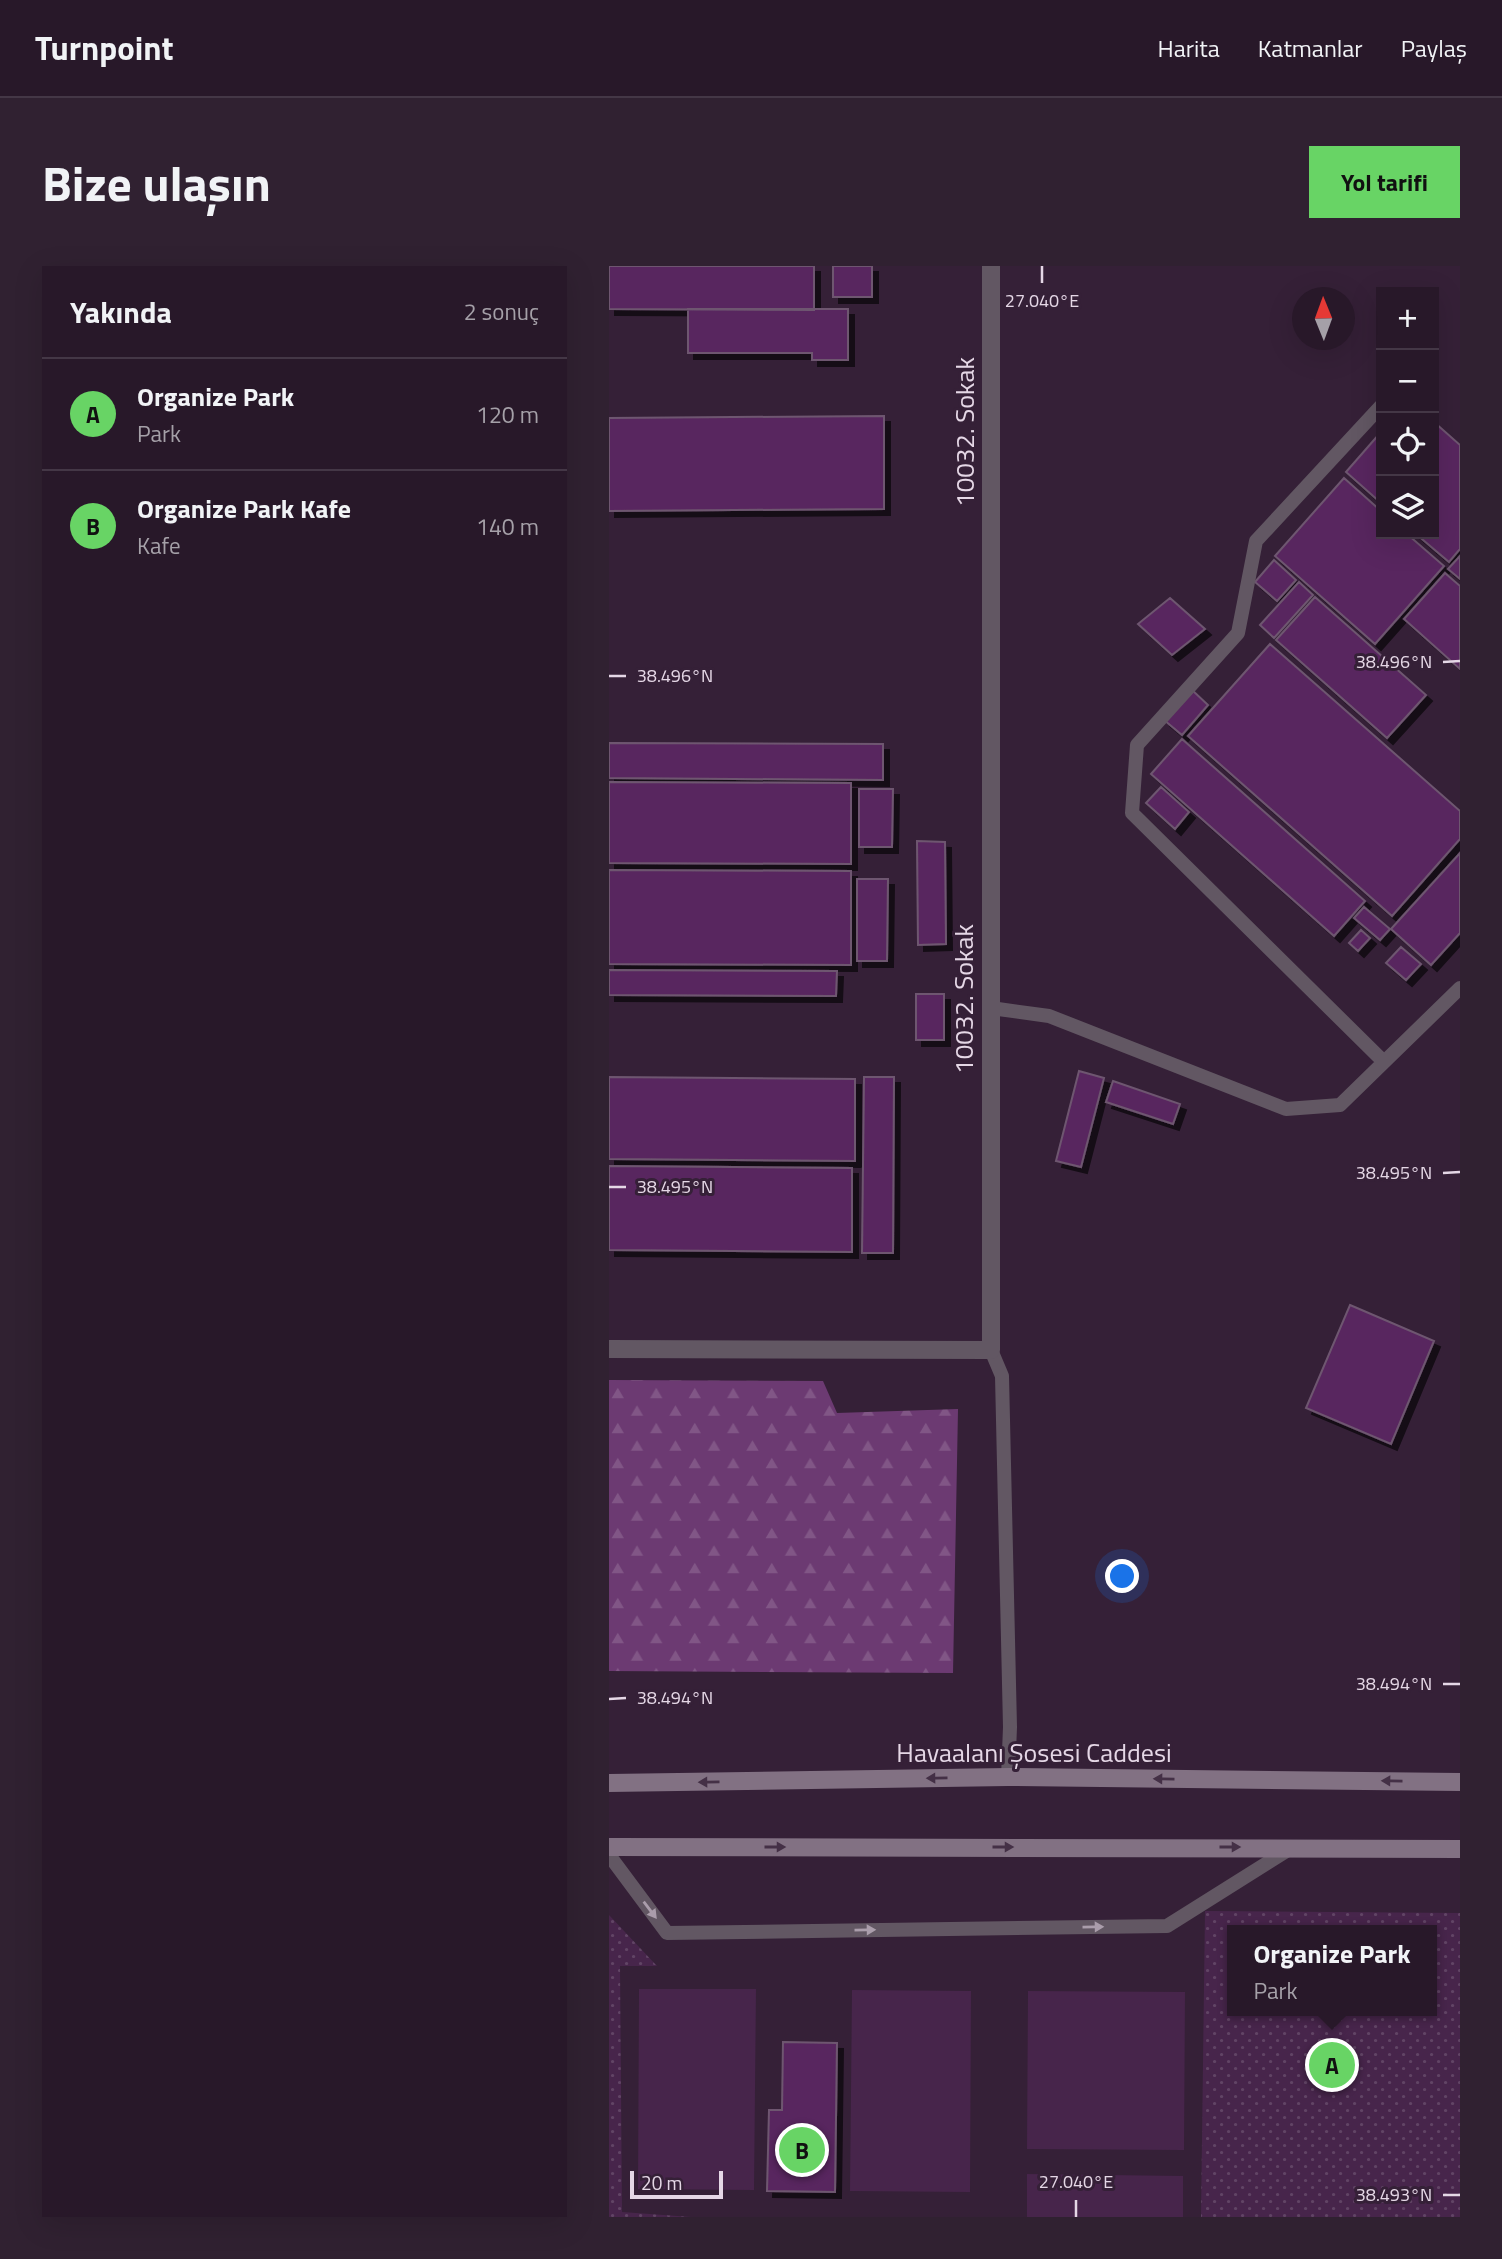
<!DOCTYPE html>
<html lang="tr">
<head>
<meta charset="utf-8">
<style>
  body { margin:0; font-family:"Titillium Web",sans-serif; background:#302131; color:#f1f3f6 }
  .controls { position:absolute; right:21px; top:21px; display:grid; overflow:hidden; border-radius:0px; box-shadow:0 7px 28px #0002 }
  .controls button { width:63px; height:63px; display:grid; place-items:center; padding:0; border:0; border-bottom:2px solid #443746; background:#281829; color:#f1f3f6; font:35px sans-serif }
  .compass { position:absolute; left:683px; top:21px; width:63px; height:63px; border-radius:50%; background:#281829; box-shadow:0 7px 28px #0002; rotate:359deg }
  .scale { position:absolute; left:21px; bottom:18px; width:93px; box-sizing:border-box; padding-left:7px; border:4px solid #e5d7e6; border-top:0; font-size:19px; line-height:24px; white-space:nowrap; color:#e5d7e6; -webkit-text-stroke:5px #352037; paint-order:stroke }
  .you { position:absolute; left:514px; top:1311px; width:24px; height:24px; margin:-18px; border:5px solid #fff; border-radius:50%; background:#1a73e8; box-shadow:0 0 0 10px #1a73e833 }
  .badge { display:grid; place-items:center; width:46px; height:46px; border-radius:50%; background:#68d465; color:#111; font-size:23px; font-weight:700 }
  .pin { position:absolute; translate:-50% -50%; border:4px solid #fff; box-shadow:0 2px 7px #0006 }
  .popup { position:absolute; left:618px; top:1659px; width:210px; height:91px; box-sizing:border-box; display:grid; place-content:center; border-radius:0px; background:#281829; filter:drop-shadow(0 2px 5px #0005); font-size:23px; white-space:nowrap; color:#a5a0a8 }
  .popup b { font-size:26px; color:#f1f3f6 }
  .popup::after { content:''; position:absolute; left:50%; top:100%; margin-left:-14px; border:14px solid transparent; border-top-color:#281829 }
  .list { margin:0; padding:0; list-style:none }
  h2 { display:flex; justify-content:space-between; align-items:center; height:91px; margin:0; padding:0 28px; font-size:30px }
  h2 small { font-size:23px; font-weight:400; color:#a5a0a8 }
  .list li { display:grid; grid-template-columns:46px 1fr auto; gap:21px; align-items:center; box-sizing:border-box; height:112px; padding:0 28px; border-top:2px solid #443746 }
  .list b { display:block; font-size:26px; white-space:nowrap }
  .list p { margin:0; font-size:23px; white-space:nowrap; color:#a5a0a8 }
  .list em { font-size:23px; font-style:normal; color:#a5a0a8 }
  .icon { flex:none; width:38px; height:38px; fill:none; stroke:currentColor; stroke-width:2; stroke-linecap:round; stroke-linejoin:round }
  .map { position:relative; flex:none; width:851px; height:1951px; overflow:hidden; border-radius:0px }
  header { display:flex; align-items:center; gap:42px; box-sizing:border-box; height:98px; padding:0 35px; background:#281829; border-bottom:2px solid #443746 }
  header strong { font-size:33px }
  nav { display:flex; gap:38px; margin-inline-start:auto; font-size:24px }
  .intro { display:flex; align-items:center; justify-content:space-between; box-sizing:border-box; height:168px; padding:0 42px }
  h1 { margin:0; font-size:49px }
  .button { padding:18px 32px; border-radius:0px; background:#68d465; color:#111; font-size:24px; font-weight:700 }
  main { display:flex; gap:42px; padding:0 42px }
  aside { flex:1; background:#281829; border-radius:0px; box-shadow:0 7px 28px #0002 }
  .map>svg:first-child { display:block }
</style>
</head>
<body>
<header>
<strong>Turnpoint</strong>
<nav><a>Harita</a><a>Katmanlar</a><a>Paylaş</a></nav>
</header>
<div class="intro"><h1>Bize ulaşın</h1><a class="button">Yol tarifi</a></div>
<main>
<aside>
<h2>Yakında<small>2 sonuç</small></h2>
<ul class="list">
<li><span class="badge">A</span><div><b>Organize Park</b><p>Park</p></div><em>120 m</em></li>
<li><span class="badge">B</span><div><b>Organize Park Kafe</b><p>Kafe</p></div><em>140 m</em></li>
</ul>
</aside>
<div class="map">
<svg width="851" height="1951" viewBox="0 0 851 1951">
  <defs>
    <pattern id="forest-firs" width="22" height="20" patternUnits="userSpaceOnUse" patternTransform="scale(1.75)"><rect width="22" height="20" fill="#6c3a72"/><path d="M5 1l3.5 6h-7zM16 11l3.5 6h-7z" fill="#815686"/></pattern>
    <pattern id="park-dots" width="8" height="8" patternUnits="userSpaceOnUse" patternTransform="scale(1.75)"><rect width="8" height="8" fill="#47254b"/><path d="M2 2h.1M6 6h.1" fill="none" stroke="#614465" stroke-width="1.8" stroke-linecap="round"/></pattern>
    <filter id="shadow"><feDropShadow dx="6" dy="6" stdDeviation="0" flood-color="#0009"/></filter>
  </defs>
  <rect width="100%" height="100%" fill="#352037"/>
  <path fill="#47254b" d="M30 1723H147L145 1924 29 1923Z
    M243 1724 362 1725 361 1926 241 1925Z
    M419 1725 576 1726 575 1884 418 1883Z
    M418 1908 574 1910V1951H418Z"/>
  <path fill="url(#forest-firs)" d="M0 1114 214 1115 228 1147 349 1143 344 1407 0 1405Z"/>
  <path fill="url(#park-dots)" fill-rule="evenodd" d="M596 1645 851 1647V1951H592ZM623 1664H823V1745H623Z
    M0 1649 48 1700H11L13 1946 82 1951H0Z"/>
  <path fill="#59275f" stroke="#6e5670" stroke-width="2" filter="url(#shadow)" d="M0 0H205V44L0 43Z
    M224 0H263V31H224Z
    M79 43H239V94H203V87H79Z
    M275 150V243L0 245V152Z
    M825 156 851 179V283L840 296 807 268H825Z
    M772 166V237L737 206Z
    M735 212 772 245V268H798L835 300 766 378 666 290Z
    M851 290V313L839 303Z
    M665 294 687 314 668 335 646 316Z
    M836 307 851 320V403L795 353Z
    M690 316 704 329 665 372 651 359Z
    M706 331 817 429 778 472 667 374Z
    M561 332 596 363 563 389 529 358Z
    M661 378 851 545V573L783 650 579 470Z
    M582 423 599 439 573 469 555 454Z
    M573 473 756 635 725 670 542 508Z
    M0 477 274 478V514L0 512Z
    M0 516 242 517V598L0 597Z
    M552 521 580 546 566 563 537 537Z
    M250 523H284L283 581H250Z
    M308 575 336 576 337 678 309 679Z
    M851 587V667L822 699 782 663Z
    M0 604 242 605V699L0 698Z
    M248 613H279L278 695H248Z
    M755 641 781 663 771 674 745 652Z
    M752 664 761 672 749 685 740 677Z
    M792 681 812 698 797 714 777 697Z
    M0 704 228 705 227 730 0 729Z
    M307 728H335V774H307Z
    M470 805 495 812 472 901 447 895Z
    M0 811 246 813V895L0 893Z
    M255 811H285L284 987H253Z
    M504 815 571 838 564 858 497 836Z
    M0 900 243 902V986L0 984Z
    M741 1039 825 1075 782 1178 697 1142Z
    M174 1776 228 1777 226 1926 158 1925 160 1844H173Z"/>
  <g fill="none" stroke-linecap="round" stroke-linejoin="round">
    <path stroke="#625763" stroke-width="14" d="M772 140 647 275 629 367 528 479 523 547 775 796
      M382 742 440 750 677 843 731 839 851 722
      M382 1084 393 1110 401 1461 399 1511
      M0 1589 58 1667 558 1660 682 1582"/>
    <path stroke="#625763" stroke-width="18" d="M0 1083 382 1084V0"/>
    <path stroke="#827183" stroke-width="18" d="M0 1517 399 1511 851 1516
      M0 1581 851 1583"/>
  </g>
  <defs><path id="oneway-solid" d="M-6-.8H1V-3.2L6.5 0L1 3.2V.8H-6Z" transform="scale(1.75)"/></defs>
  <g fill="#443046">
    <use href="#oneway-solid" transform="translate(328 1512) rotate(179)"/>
    <use href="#oneway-solid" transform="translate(555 1513) rotate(-179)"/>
    <use href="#oneway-solid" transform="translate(783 1515) rotate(-179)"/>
    <use href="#oneway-solid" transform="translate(100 1516) rotate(179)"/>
    <use href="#oneway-solid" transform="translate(166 1581)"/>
    <use href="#oneway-solid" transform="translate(394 1581)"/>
    <use href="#oneway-solid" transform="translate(621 1581)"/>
  </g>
  <g fill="#aa9dab">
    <use href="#oneway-solid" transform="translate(41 1644) rotate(53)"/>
    <use href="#oneway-solid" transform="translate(484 1661) rotate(-1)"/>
    <use href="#oneway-solid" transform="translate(256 1664) rotate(-1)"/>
  </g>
  <path fill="none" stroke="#e5d7e6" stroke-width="2.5" d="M433 0V17M834 396 851 395M0 410H17M834 907 851 906M0 921H17M834 1418H851M0 1433 17 1432M834 1929H851M467 1934V1951"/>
  <g text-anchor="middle" stroke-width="6" stroke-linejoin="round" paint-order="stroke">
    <g font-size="26" fill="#e5d7e6" stroke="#352037">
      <text transform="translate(356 166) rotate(-90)" y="9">10032. Sokak</text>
      <text transform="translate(355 733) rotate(-90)" y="9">10032. Sokak</text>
      <text x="425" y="1496">Havaalanı Şosesi Caddesi</text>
    </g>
  </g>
  <g font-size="18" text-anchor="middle" fill="#e5d7e6" stroke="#352037" stroke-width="6" stroke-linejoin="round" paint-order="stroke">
    <text x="433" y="41">27.040°E</text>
    <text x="785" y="402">38.496°N</text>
    <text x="66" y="416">38.496°N</text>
    <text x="785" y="913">38.495°N</text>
    <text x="66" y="927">38.495°N</text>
    <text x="785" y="1424">38.494°N</text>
    <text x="66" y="1438">38.494°N</text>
    <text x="467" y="1922">27.040°E</text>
    <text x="785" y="1935">38.493°N</text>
  </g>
</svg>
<div class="controls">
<button>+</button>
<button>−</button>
<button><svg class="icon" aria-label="locate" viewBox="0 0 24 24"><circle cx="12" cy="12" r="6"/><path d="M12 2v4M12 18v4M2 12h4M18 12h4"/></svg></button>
<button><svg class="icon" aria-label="layers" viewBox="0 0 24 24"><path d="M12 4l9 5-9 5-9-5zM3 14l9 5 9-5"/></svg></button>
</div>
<svg class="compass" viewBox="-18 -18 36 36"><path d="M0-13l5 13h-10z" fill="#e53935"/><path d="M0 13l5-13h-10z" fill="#a5a0a8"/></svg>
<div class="scale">20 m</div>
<div class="you"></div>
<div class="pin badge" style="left:723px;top:1799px">A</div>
<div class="popup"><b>Organize Park</b>Park</div>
<div class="pin badge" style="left:193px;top:1884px">B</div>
</div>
</main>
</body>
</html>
